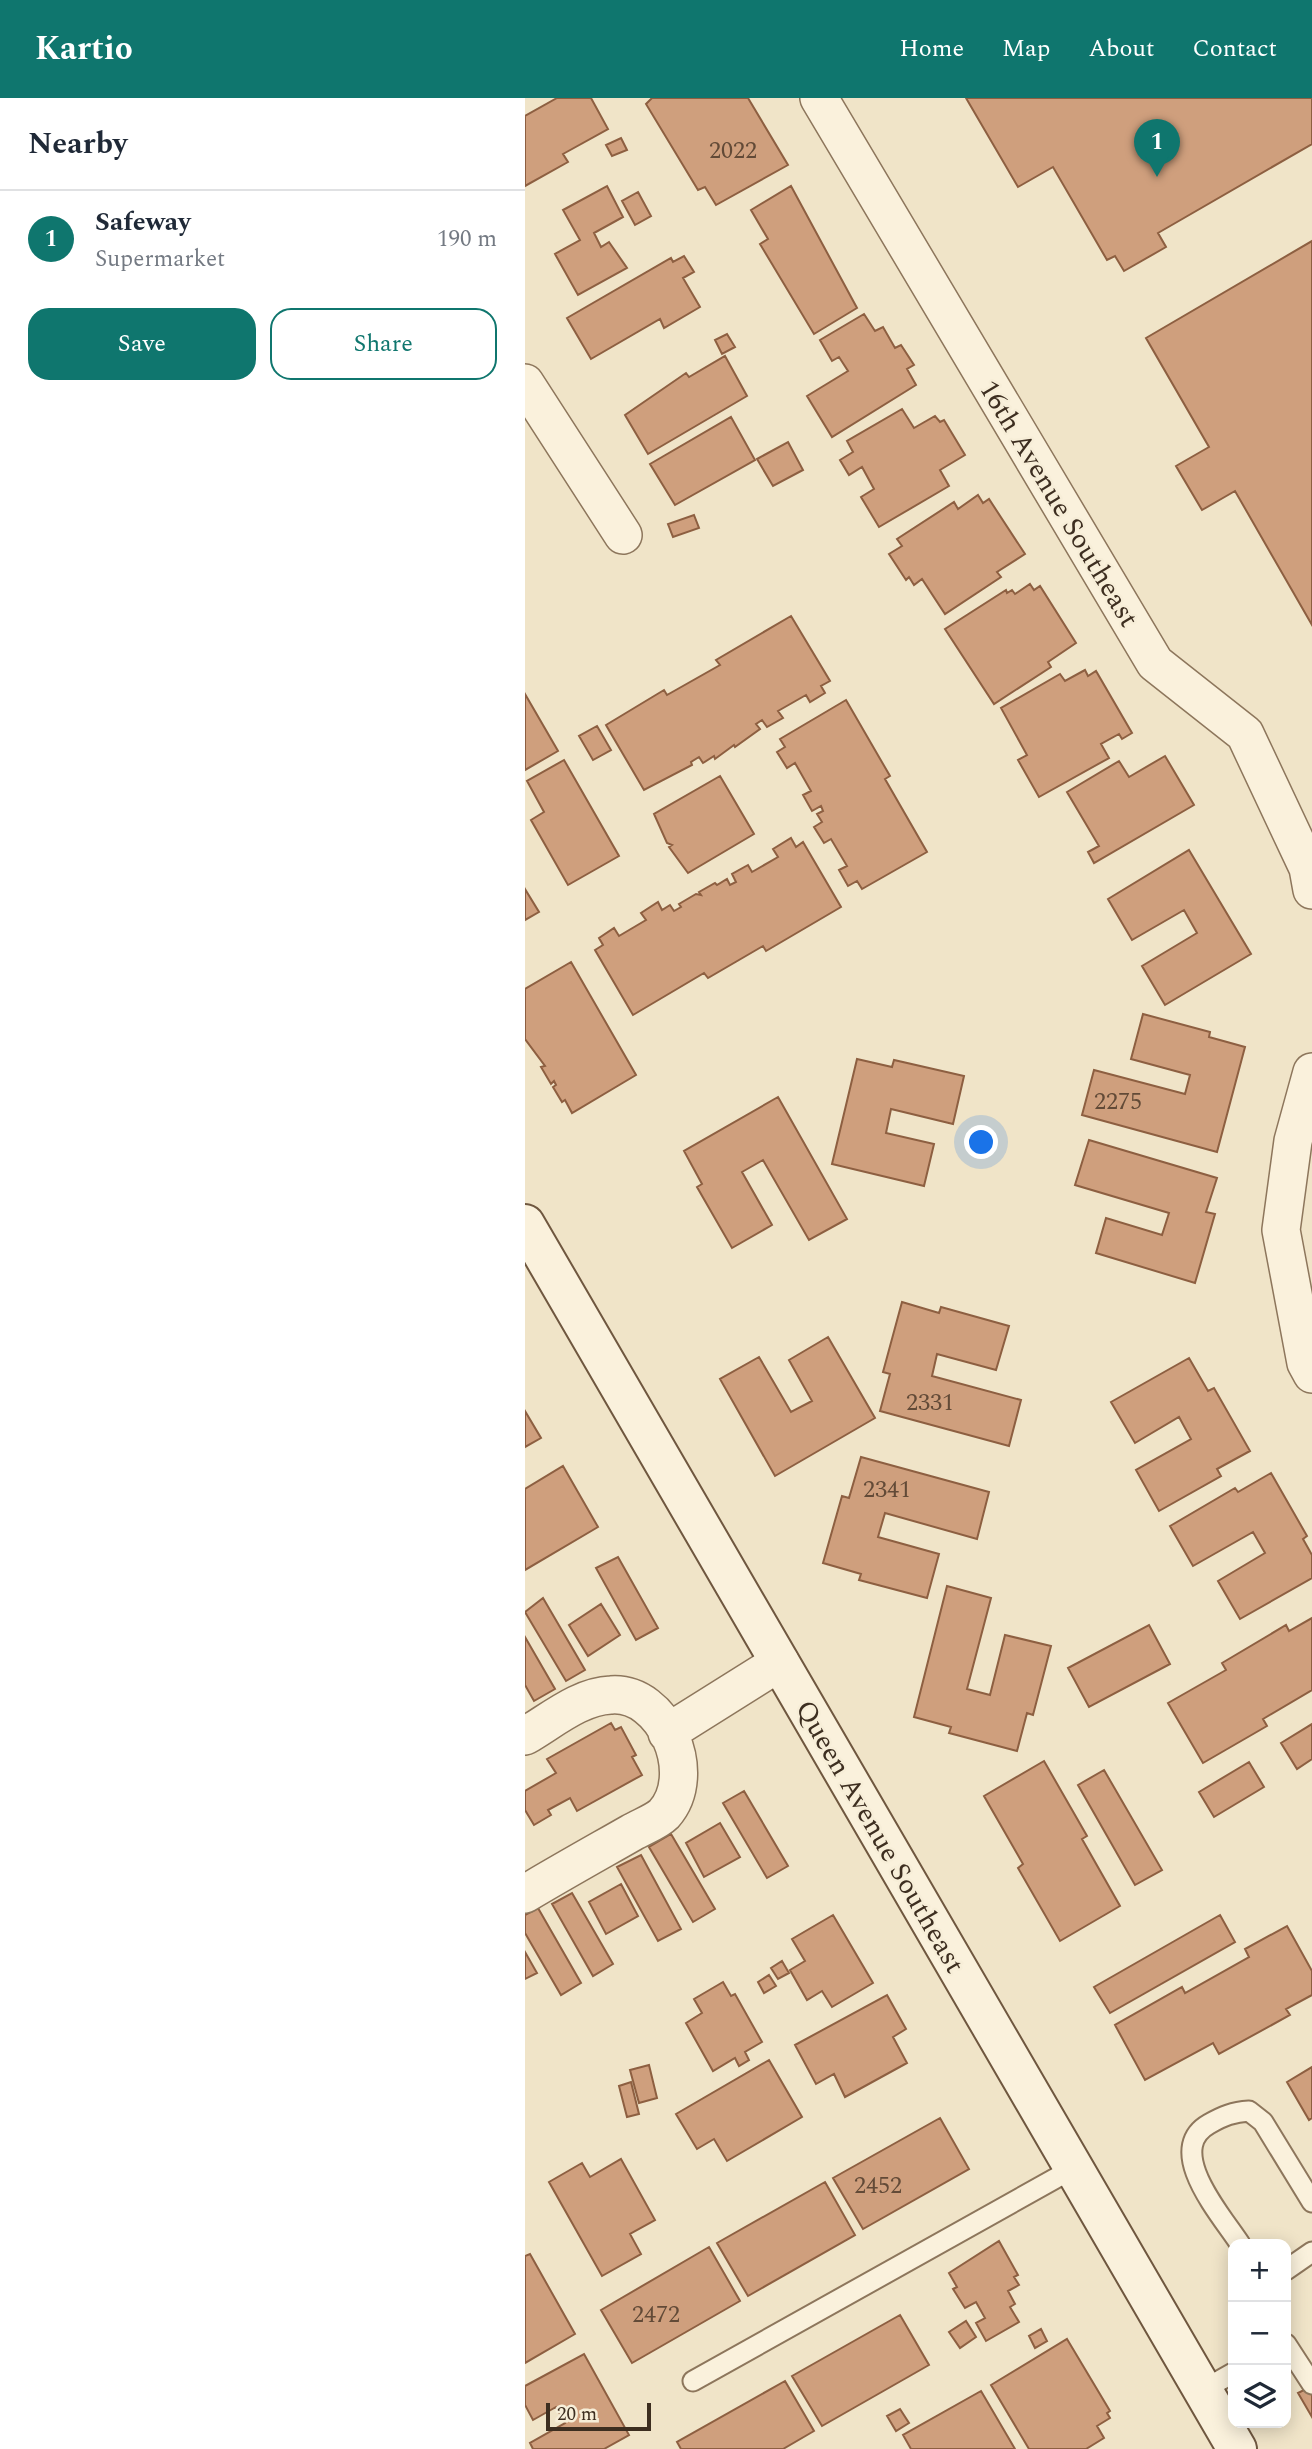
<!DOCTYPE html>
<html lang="en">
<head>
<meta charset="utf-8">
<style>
  body { margin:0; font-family:Spectral,serif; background:#f6f6f7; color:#1f2937 }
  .controls { position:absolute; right:21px; bottom:21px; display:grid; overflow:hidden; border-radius:14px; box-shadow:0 4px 18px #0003 }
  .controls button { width:63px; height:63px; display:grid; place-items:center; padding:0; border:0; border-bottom:2px solid #e0e1e3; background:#fff; color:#1f2937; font:35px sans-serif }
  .scale { position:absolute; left:21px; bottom:18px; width:105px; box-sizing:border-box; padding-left:7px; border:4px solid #3d2e20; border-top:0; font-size:19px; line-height:24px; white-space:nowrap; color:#3d2e20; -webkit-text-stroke:5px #f7eed8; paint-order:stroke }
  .you { position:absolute; left:457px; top:1045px; width:24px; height:24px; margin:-18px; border:5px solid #fff; border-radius:50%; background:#1a73e8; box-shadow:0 0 0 10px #1a73e833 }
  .badge { display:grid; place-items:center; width:46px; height:46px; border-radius:50%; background:#0f766e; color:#fff; font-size:23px; font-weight:700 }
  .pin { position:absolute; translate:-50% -58px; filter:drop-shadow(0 2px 4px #0008) }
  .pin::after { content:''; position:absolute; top:37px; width:24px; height:21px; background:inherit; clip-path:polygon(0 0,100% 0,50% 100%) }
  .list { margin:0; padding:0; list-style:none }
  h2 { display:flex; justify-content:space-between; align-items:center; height:91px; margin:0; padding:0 28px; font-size:30px }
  h2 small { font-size:23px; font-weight:400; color:#747a83 }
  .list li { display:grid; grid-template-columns:46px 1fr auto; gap:21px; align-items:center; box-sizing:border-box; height:98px; padding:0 28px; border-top:2px solid #e0e1e3 }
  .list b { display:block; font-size:26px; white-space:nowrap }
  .list p { margin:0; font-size:23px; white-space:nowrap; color:#747a83 }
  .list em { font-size:23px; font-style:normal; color:#747a83 }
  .actions { display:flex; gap:14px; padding:21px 28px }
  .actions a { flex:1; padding:16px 0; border:2px solid #0f766e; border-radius:21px; text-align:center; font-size:24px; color:#0f766e }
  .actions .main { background:#0f766e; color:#fff }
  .icon { flex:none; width:38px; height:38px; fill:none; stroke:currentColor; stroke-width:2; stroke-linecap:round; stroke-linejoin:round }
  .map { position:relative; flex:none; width:787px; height:2351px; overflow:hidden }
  header { display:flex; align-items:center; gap:42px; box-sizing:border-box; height:98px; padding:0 35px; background:#0f766e; color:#fff }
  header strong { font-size:33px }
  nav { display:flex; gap:38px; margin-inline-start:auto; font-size:24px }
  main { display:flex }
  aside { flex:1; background:#fff }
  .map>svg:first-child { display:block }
</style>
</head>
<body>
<header>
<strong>Kartio</strong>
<nav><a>Home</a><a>Map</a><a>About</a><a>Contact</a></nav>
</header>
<main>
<aside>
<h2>Nearby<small></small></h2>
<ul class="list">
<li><span class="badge">1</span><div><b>Safeway</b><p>Supermarket</p></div><em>190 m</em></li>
</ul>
<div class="actions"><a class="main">Save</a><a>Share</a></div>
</aside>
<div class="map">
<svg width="787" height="2351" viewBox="0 0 787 2351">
  <rect width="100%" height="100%" fill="#f0e4c8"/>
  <path fill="#cf9f7d" stroke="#8d5f41" stroke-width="2" d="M32 0H66L83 31 38 56 43 64 0 88V18Z
    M223 0 263 67 191 107 180 89 173 92 121 6 127 0Z
    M441 0H787V46L633 135 641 149 599 173 590 158 582 162 528 69 493 89Z
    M96 40 102 52 87 58 81 47Z
    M82 88 98 119 69 135 76 149 84 144 102 170 53 197 30 156 55 142 38 112Z
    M266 88 332 210 289 236 235 146 243 141 226 112Z
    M113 94 126 118 110 127 97 103Z
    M787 143V527L710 393 677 412 651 368 684 349 621 240Z
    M159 158 169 174 158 180 175 209 139 230 135 221 66 261 42 220 146 160 148 164Z
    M339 216 350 233 358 229 370 250 376 247 389 267 382 271 391 287 307 339 282 298 323 273 314 259 307 263 295 242Z
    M202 236 210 249 197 256 190 242Z
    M200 258 222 298 123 356 100 317 161 275 164 279Z
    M377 311 389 330 410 318 415 324 419 322 440 357 415 372 424 388 354 429 336 399 349 391 337 369 324 377 315 362 328 354 322 343Z
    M206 319 230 362 150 407 125 366Z
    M263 344 278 372 248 388 232 361Z
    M453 397 458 405 464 401 500 456 472 474 476 479 420 516 397 481 389 487 384 479 381 482 364 456 377 448 372 441 429 404 433 411Z
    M169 417 174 430 148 439 143 426Z
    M505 486 509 492 515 488 551 545 523 564 526 569 469 606 420 531 481 492 482 495 487 492 490 496Z
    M266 518 305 583 296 588 300 595 285 604 281 597 253 613 258 620 242 629 237 622 231 626 235 631 210 649 209 647 190 661 189 658 178 665 174 659 166 664 167 667 119 692 81 627 139 592 142 597 195 567 191 562Z
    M560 572 563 578 571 573 607 635 597 641 594 636 576 646 584 660 514 699 493 662 502 657 476 610 535 576 540 583Z
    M0 596 33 653 0 672Z
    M321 602 365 678 360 681 402 754 337 791 332 783 323 788 314 772 322 768 306 741 299 745 289 729 297 724 292 716 298 713 296 708 287 713 278 697 286 693 270 665 262 670 252 654 260 649 255 641Z
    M72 628 86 652 68 662 54 638Z
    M640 658 669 707 569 765 563 754 574 748 542 694 594 663 604 679Z
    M39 662 94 758 43 787 6 722 19 714 2 683Z
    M195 678 229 736 163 775 144 749 147 747 142 745 129 716Z
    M266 740 271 749 278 744 316 809 241 853 238 848 183 880 179 875 108 917 70 852 78 847 74 840 89 830 94 838 121 822 116 815 133 804 137 812 145 807 149 813 156 809 154 806 171 796 176 797 174 794 190 785 192 787 202 781 205 787 211 784 207 776 223 767 227 774 253 759 248 751Z
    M664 752 726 856 640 907 617 868 672 835 659 812 607 842 583 801Z
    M0 791 14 814 0 822Z
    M46 864 111 977 47 1015 40 1002 37 1004 28 989 31 987 29 983 26 986 16 969 20 968 0 941V891Z
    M618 916 685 934 684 939 720 949 692 1054 557 1017 569 972 660 996 665 977 606 961Z
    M332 961 367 969 369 962 439 978 428 1026 366 1011 361 1035 409 1046 399 1088 307 1066Z
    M253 999 322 1121 284 1142 238 1062 217 1074 247 1127 207 1150 172 1089 177 1086 159 1053Z
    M564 1042 692 1080 681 1114 690 1116 670 1185 571 1155 581 1120 637 1137 644 1115 550 1087Z
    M377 1204 414 1215 416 1209 484 1228 471 1272 412 1256 407 1278 496 1302 484 1348 355 1313 365 1276 358 1274Z
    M303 1239 350 1320 250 1378 195 1281 234 1259 266 1314 287 1303 264 1262Z
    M664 1260 683 1293 689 1290 725 1353 692 1371 696 1378 634 1413 611 1372 666 1341 654 1319 610 1345 586 1304Z
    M0 1313 16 1340 0 1349Z
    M336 1359 464 1394 452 1441 360 1415 353 1439 414 1456 402 1500 334 1482 336 1476 298 1465 317 1398 324 1400Z
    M38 1368 73 1429 0 1472V1391Z
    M746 1375 782 1438 778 1441 787 1457V1480L715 1521 693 1483 740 1455 728 1434 668 1468 645 1428 710 1390 713 1394Z
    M93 1459 133 1530 111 1542 71 1470Z
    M422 1488 466 1500 442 1591 465 1597 480 1537 526 1548 508 1617 502 1615 492 1653 424 1635 426 1629 389 1619Z
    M18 1500 60 1572 41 1583 0 1514Z
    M76 1506 95 1537 63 1558 44 1527Z
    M787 1520V1592L738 1621 742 1628 678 1665 643 1605 701 1572 697 1565 761 1527 764 1533Z
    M624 1527 645 1566 564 1609 543 1570Z
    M0 1539 30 1591 9 1603 0 1587Z
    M86 1625 90 1632 96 1629 111 1657 107 1659 117 1677 52 1713 45 1700 23 1712 26 1717 9 1727 0 1712V1693L31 1675 22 1661Z
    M787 1626V1661L772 1671 756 1645Z
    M519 1663 562 1738 557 1741 595 1808 535 1843 493 1770 498 1766 459 1698Z
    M724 1664 739 1689 689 1719 674 1694Z
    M579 1672 637 1772 610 1787 553 1687Z
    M219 1693 263 1768 242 1780 198 1705Z
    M195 1725 215 1759 179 1779 161 1745Z
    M146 1736 190 1811 168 1824 124 1749Z
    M116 1757 156 1831 133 1843 92 1769Z
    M96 1786 113 1818 81 1836 64 1804Z
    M47 1795 88 1866 68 1878 27 1806Z
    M13 1810 56 1885 36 1897 0 1835V1817Z
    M308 1817 348 1885 307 1909 297 1893 282 1902 265 1872 280 1863 267 1841Z
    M695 1817 710 1844 585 1915 569 1889Z
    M762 1828 787 1873V1897L761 1911 765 1917 694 1956 688 1945 620 1982 590 1927 657 1889 660 1895 724 1859 720 1851Z
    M0 1854 12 1875 0 1881Z
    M257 1863 264 1875 253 1881 246 1870Z
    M244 1877 251 1888 239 1895 233 1884Z
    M198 1884 206 1898 210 1896 237 1944 220 1954 224 1962 214 1968 210 1960 188 1973 161 1925 177 1915 169 1901Z
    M362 1897 381 1931 368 1939 382 1965 320 1999 309 1976 291 1986 270 1947Z
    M244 1962 277 2019 202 2063 189 2041 172 2051 151 2016Z
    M124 1967 132 2000 114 2005 105 1972Z
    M787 1969V2020L784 2022 762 1984Z
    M106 1984 114 2016 102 2019 94 1988Z
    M415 2020 444 2071 338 2131 308 2080Z
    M96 2061 130 2122 105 2136 116 2156 77 2178 24 2084 57 2065 65 2079Z
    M300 2084 330 2137 223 2198 192 2145Z
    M474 2143 493 2177 489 2179 494 2187 483 2193 490 2206 485 2209 494 2224 461 2243 451 2225 460 2220 451 2204 440 2210 428 2191 432 2189 424 2175Z
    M184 2149 215 2203 107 2265 76 2212Z
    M5 2156 50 2236 0 2265V2158Z
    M375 2217 404 2267 297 2328 267 2278Z
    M441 2223 451 2239 435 2250 424 2234Z
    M516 2231 522 2243 510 2250 504 2238Z
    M542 2241 585 2313 582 2315 585 2320 572 2328 579 2340 561 2351H504L466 2287Z
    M59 2256 104 2337 79 2351H8L5 2345 40 2325 31 2309 8 2322 0 2307V2288Z
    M260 2283 289 2333 258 2351H156L152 2344Z
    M787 2288V2319L773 2295Z
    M456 2293 490 2351H386L378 2337Z
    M375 2311 384 2325 371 2333 362 2318Z"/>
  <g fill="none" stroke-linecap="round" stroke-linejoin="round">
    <g stroke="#8d765c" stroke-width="23">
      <path id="service" d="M715 2146C697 2118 638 2052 684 2026 698 2018 708 2014 724 2013L738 2024 787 2104
        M761 2172 787 2154
        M761 2246 787 2286
        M168 2283 549 2070
        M678 2292 708 2275"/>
    </g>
    <g stroke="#8d765c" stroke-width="40">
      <path id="minor" d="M294 0 630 565 720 636 783 770 787 792
        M0 285 98 437
        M787 974 768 1043 756 1132 781 1265 787 1276
        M142 1635 255 1564
        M0 1638C26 1623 55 1598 86 1597 139 1593 175 1676 139 1716 131 1724 116 1729 106 1735 71 1755 35 1775 0 1796"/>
    </g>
    <g stroke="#6f573f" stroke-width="42">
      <path id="secondary" d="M0 1126 712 2351"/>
    </g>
    <use href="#service" stroke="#faf1dc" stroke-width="19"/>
    <use href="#minor" stroke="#faf1dc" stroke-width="37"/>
    <use href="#secondary" stroke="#faf1dc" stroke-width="38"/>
  </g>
  <g text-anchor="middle" stroke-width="5" stroke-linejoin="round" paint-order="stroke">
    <g font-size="24" fill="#624a37">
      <text x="208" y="60">2022</text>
      <text x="593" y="1011">2275</text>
      <text x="405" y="1312">2331</text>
      <text x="362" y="1399">2341</text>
      <text x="353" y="2095">2452</text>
      <text x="131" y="2224">2472</text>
    </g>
    <g font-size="28" fill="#3d2e20" stroke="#f7eed8">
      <text transform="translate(535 405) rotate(59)" y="10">16th Avenue Southeast</text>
      <text transform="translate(356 1738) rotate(60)" y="10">Queen Avenue Southeast</text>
    </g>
  </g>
</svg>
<div class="controls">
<button>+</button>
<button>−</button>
<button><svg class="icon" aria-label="layers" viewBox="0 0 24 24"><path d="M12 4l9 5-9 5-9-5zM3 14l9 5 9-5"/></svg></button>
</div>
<div class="scale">20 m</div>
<div class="you"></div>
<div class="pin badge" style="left:632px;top:79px">1</div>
</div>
</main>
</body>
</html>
